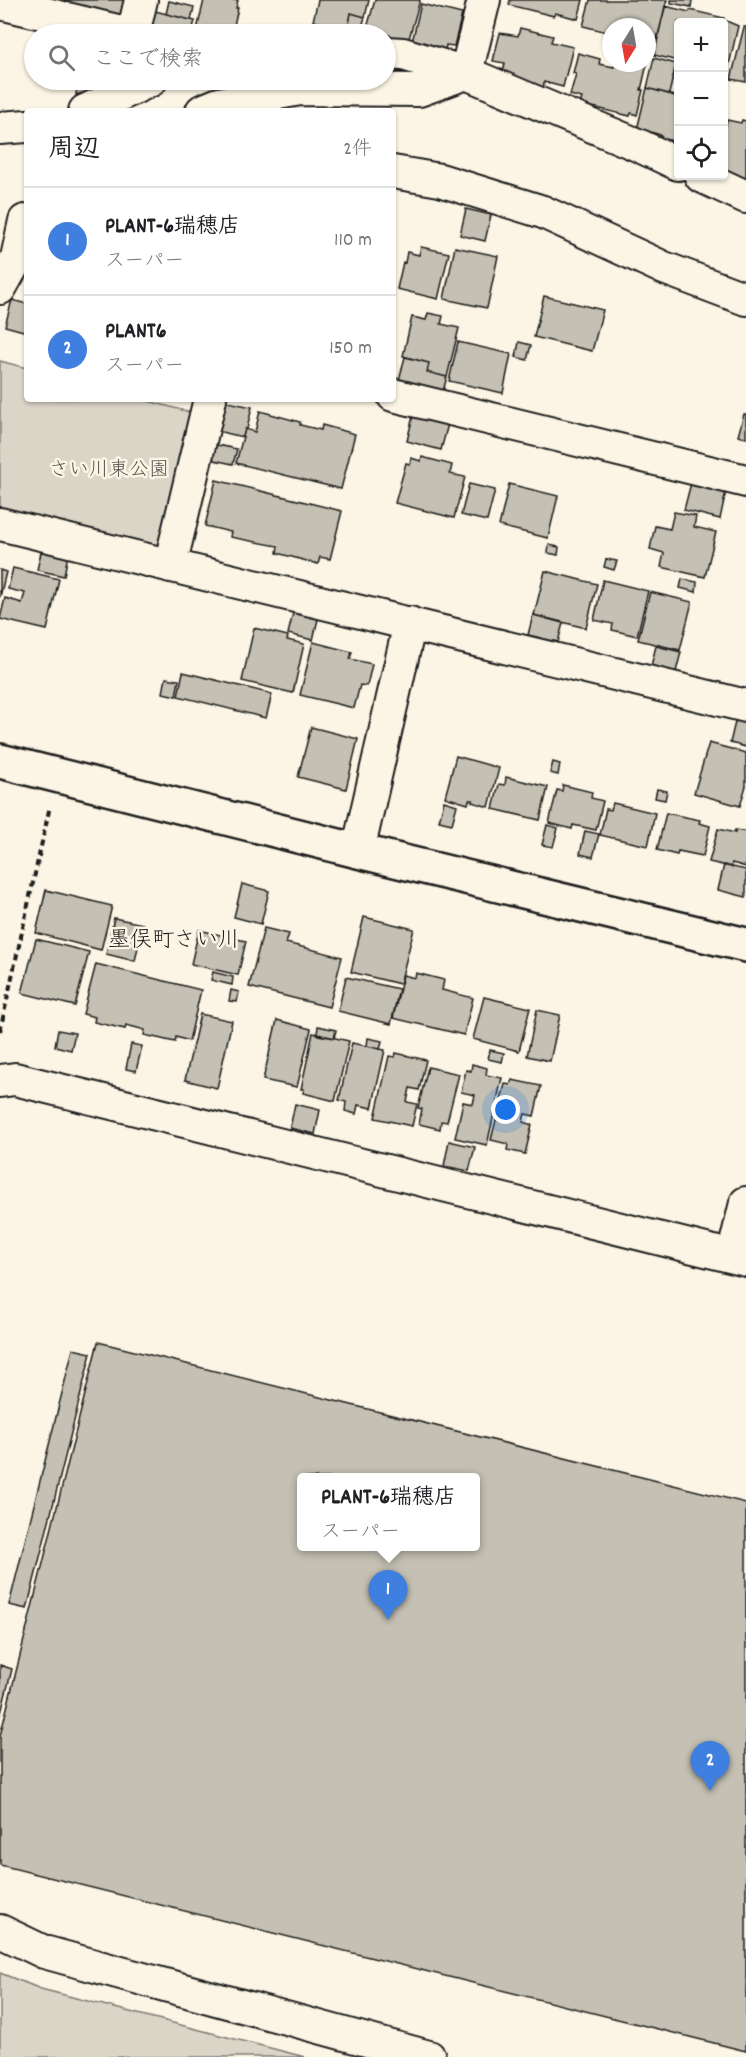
<!DOCTYPE html>
<html lang="ja">
<head>
<meta charset="utf-8">
<style>
  body { margin:0; font-family:Dekko,"Klee One",sans-serif; background:#f2f2f2; color:#202124 }
  .controls { position:absolute; right:18px; top:18px; display:grid; overflow:hidden; border-radius:6px; box-shadow:0 2px 4px #0004 }
  .controls button { width:54px; height:54px; display:grid; place-items:center; padding:0; border:0; border-bottom:2px solid #e0e0e0; background:#fff; color:#202124; font:30px sans-serif }
  .compass { position:absolute; left:602px; top:18px; width:54px; height:54px; border-radius:50%; background:#fff; box-shadow:0 2px 4px #0004; rotate:191deg }
  .you { position:absolute; left:506px; top:1110px; width:21px; height:21px; margin:-15px; border:4px solid #fff; border-radius:50%; background:#1a73e8; box-shadow:0 0 0 9px #1a73e833 }
  .badge { display:grid; place-items:center; width:39px; height:39px; border-radius:50%; background:#d93025; color:#fff; font-size:20px; font-weight:700 }
  .pin { position:absolute; translate:-50% -50px; filter:drop-shadow(0 2px 3px #0008) }
  .pin::after { content:''; position:absolute; top:32px; width:21px; height:18px; background:inherit; clip-path:polygon(0 0,100% 0,50% 100%) }
  .popup { position:absolute; left:297px; top:1473px; width:183px; height:78px; box-sizing:border-box; display:grid; place-content:center; border-radius:6px; background:#fff; filter:drop-shadow(0 2px 4px #0005); font-size:20px; white-space:nowrap; color:#757577 }
  .popup b { font-size:22px; color:#202124 }
  .popup::after { content:''; position:absolute; left:50%; top:100%; margin-left:-12px; border:12px solid transparent; border-top-color:#fff }
  .list { margin:0; padding:0; list-style:none }
  h2 { display:flex; justify-content:space-between; align-items:center; height:78px; margin:0; padding:0 24px; font-size:26px }
  h2 small { font-size:20px; font-weight:400; color:#757577 }
  .list li { display:grid; grid-template-columns:39px 1fr auto; gap:18px; align-items:center; box-sizing:border-box; height:108px; padding:0 24px; border-top:2px solid #e0e0e0 }
  .list b { display:block; font-size:22px; white-space:nowrap }
  .list p { margin:0; font-size:20px; white-space:nowrap; color:#757577 }
  .list em { font-size:20px; font-style:normal; color:#757577 }
  .icon { flex:none; width:33px; height:33px; fill:none; stroke:currentColor; stroke-width:2; stroke-linecap:round; stroke-linejoin:round }
  .map { position:relative; flex:none; width:746px; height:2057px; overflow:hidden }
  .search { position:absolute; background:#fff; box-shadow:0 2px 4px #0004; left:24px; top:24px; width:372px; height:66px; display:flex; align-items:center; gap:15px; box-sizing:border-box; padding:0 21px; border-radius:33px; color:#757577; font-size:22px }
  .panel { position:absolute; background:#fff; box-shadow:0 2px 4px #0004; left:24px; top:108px; width:372px; height:294px; border-radius:6px }
  .map>svg:first-child { display:block }
</style>
</head>
<body>
<div class="map">
<svg width="746" height="2057" viewBox="0 0 746 2057">
  <rect width="100%" height="100%" fill="#fcf5e5"/>
  <filter id="ink" filterUnits="userSpaceOnUse"><feTurbulence type="fractalNoise" baseFrequency=".0167" numOctaves="2"/><feDisplacementMap in="SourceGraphic" scale="12" xChannelSelector="R" yChannelSelector="G"/><feConvolveMatrix kernelMatrix="1 2 1 2 8 2 1 2 1" color-interpolation-filters="sRGB"/></filter>
  <g filter="url(#ink)">
    <path fill="#dbd5c8" stroke="#7c7872" stroke-width="1.5" d="M0 361 27 368V399H141L193 413 160 550 0 511Z
      M0 1973 41 1989 305 2057H0Z"/>
    <path fill="#c4c0b3" stroke="#1c1c1c" stroke-width="1.5" fill-rule="evenodd" d="M70 0H128L124 18 69 4Z
      M204 0H238L236 8H238L232 34H196Z
      M318 0H369L365 17 351 13 348 30 313 21Z
      M375 0H420L408 42 386 34H361L363 27 367 28Z
      M510 0H583L578 19 555 13 554 16 509 5Z
      M590 0H667L656 43 647 41V27H611V33L583 26Z
      M671 0H692L691 7 671 3Z
      M169 1 194 7 191 20 166 14Z
      M421 4 462 14 454 46 446 45 445 50 412 42Z
      M665 6 689 12 690 10 724 18V20L738 26 727 74H724V22H678V61L654 55Z
      M155 11 195 21 191 34H149Z
      M351 13 365 17 360 34H347Z
      M744 27H746V82L731 79Z
      M520 28 553 36 551 42 573 47 563 87 544 82 543 89 518 83 520 78 503 73 505 63 493 61 500 33 518 36Z
      M578 53 600 59 599 64 614 67 615 63H647L648 60 641 90H643L637 115 631 113 630 116 580 104 582 98 570 95 576 74 573 73Z
      M654 58 676 64 669 94 647 88Z
      M47 80H114L110 83 98 82 97 89 76 95 77 86 73 84 60 88 46 84Z
      M647 88 675 96 676 91 678 92V142L660 138 661 135 647 131 646 136 636 134Z
      M727 120 741 123 742 120 746 121V179L724 170V135Z
      M466 209 491 215 485 241 460 235Z
      M421 247 449 253 438 299 397 289 403 262 405 263 407 252 419 255Z
      M455 247 498 256 487 308 444 299Z
      M544 296 603 310 592 351 534 337Z
      M12 300 27 304V332L5 326Z
      M428 313 443 316 441 324 459 328 447 377 427 372 429 363 403 356 412 317 426 320Z
      M458 342 511 354 503 393 449 381Z
      M519 342 531 345 527 360 516 357Z
      M405 357 429 363 427 372 447 377 443 391 399 380Z
      M223 401 252 407 247 429H245L243 437 217 431Z
      M260 411 300 422V425L321 430 322 425 355 434 341 489 236 463 245 429 255 432Z
      M744 414H746V438L738 436Z
      M413 416 448 424 441 450 407 441Z
      M212 444 237 449 233 464 209 459Z
      M422 457 452 465 450 474 465 477 454 518 395 503 406 463 410 464 411 458 421 461Z
      M216 480 342 511 330 559 320 557 318 564 277 553 278 546 230 537 231 532 205 526Z
      M691 483 726 491 720 519 684 510Z
      M469 484 495 490 487 521 461 515Z
      M509 484 558 496 548 538 499 526Z
      M674 512 696 516 694 527 716 532 705 577 661 567 664 553 650 549 655 526 670 529Z
      M549 545 559 547 558 555 548 553Z
      M42 548 68 554 64 576 37 570Z
      M606 559 617 561 614 570 604 567Z
      M13 568 59 579 47 630 0 619 5 598 22 603 25 593 8 589Z
      M0 570 6 572 0 597Z
      M545 571 597 584 586 628 534 615Z
      M682 579 697 582 696 592 680 588Z
      M603 580 648 591 637 636 612 630 613 624 594 620Z
      M650 592 692 602 680 650 638 640Z
      M294 609 319 615 313 640 288 634Z
      M533 615 563 623 558 642 528 635Z
      M254 628 288 636 287 640 304 644 293 693 242 681Z
      M313 642 352 652 350 659 372 664 367 686 360 685 354 708 300 695Z
      M656 646 681 652 676 672 651 666Z
      M183 672 272 694 266 718 178 696Z
      M166 678 179 680 176 696 163 693Z
      M736 718 746 721V747L730 743Z
      M311 727 358 739 346 789 298 777Z
      M709 743 746 753V786L740 806 694 793Z
      M456 756 499 768 489 807 472 802 473 800H469L468 804 445 797Z
      M553 762 560 764 558 775 550 773Z
      M506 777 548 787 540 820 493 809 499 784 505 785Z
      M563 785 592 792 591 798 603 801 596 830 573 825 572 829 549 823 557 790 562 791Z
      M657 789 667 791 665 800 655 798Z
      M444 801 457 805 452 824 439 821Z
      M613 803 655 813 648 846 600 835 606 809 611 810Z
      M666 813 700 820 699 823 710 826 703 856 678 851 677 855 657 850Z
      M547 825 558 828 553 847 542 845Z
      M718 829 735 833V830L746 832V867L732 863 731 867 709 862Z
      M585 831 599 834 593 857 580 854Z
      M724 865 746 870V897L718 890Z
      M242 884 269 891 261 924 234 917Z
      M46 890 112 906 101 950 36 933Z
      M364 917 414 929 400 984 351 972Z
      M114 918 143 924 138 947 109 940Z
      M264 928 289 934 286 943 342 957 329 1007 249 987Z
      M199 930 246 941 238 975 191 964Z
      M36 939 89 952 75 1006 22 993Z
      M109 940 138 947 135 961 106 954Z
      M96 964 201 990 189 1041 176 1037 175 1042 144 1035 145 1030 126 1025 125 1029 94 1022 95 1017 83 1014Z
      M213 972 233 977 232 985 211 980Z
      M416 973 444 980 442 990 473 998 464 1035 393 1018 403 975 415 978Z
      M346 977 399 989 391 1024 338 1011Z
      M231 990 239 992 237 1002 229 1001Z
      M484 997 530 1008 519 1051 473 1039Z
      M537 1010 560 1015 550 1061 527 1056Z
      M200 1014 232 1021 217 1088 185 1080Z
      M277 1020 311 1029 297 1087 263 1080Z
      M318 1026 336 1030 334 1038 317 1035Z
      M58 1030 75 1033 71 1050 55 1046Z
      M313 1033 349 1041 335 1101 303 1093 304 1089H301Z
      M368 1038 382 1041 380 1049 367 1046Z
      M352 1043 385 1050 372 1108 358 1105 356 1114 345 1111 346 1102 339 1100Z
      M131 1044 142 1046 136 1071 126 1069Z
      M490 1050 504 1053 502 1062 488 1059Z
      M396 1053 426 1060 419 1090 410 1088 407 1102 417 1104 412 1126 375 1118 389 1056 395 1057Z
      M472 1064 487 1068 486 1075 502 1078 487 1145 455 1138 463 1102 473 1104 475 1095 461 1092 466 1070 471 1071Z
      M428 1067 459 1074 447 1122 441 1121 440 1129 419 1124 422 1109 418 1108Z
      M512 1080 541 1086 534 1116 525 1114 523 1122 532 1125 525 1154 507 1150 508 1144 491 1140 505 1084 510 1085Z
      M295 1104 320 1110 315 1134 290 1128Z
      M449 1141 475 1147 469 1171 444 1166Z
      M98 1342 746 1503V2051L0 1865V1736ZM301 1478H475V1546H301Z
      M73 1349 91 1353 27 1609 9 1605Z
      M0 1665 12 1669 0 1717Z"/>
    <g fill="none" stroke-linecap="round" stroke-linejoin="round">
      <g stroke="#1c1c1c" stroke-width="36">
        <path id="street" d="M484 0 466 73 640 146 678 164
          M0 3 130 34
          M133 34 141 0
          M85 111 151 80
          M202 111 219 104 300 89 419 90 466 73 403 54 386 53
          M0 128 27 126
          M393 172 440 180 543 212 664 268 746 299
          M701 176 746 197
          M0 288 17 258 25 221
          M393 395 746 481
          M0 524 746 706
          M170 566 210 399
          M358 851 410 623
          M0 1081 15 1079 746 1260
          M733 1256 746 1203
          M0 1931 44 1952 429 2057"/>
      </g>
      <g stroke="#1c1c1c" stroke-width="38">
        <path id="secondary" d="M0 761 358 851 746 945"/>
      </g>
      <path stroke="#1c1c1c" stroke-width="4" stroke-dasharray="6 4.5" stroke-linecap="butt" d="M0 1031 50 806"/>
      <use href="#street" stroke="#fcf5e5" stroke-width="32"/>
      <use href="#secondary" stroke="#fcf5e5" stroke-width="33"/>
    </g>
  </g>
  <g text-anchor="middle" stroke-width="5" stroke-linejoin="round" paint-order="stroke">
    <g font-size="20" fill="#555450" stroke="#fcf5e5">
      <text x="109" y="475">さい川東公園</text>
    </g>
    <g font-size="22" fill="#1c1c1c" stroke="#fcf5e5">
      <text x="174" y="946">墨俣町さい川</text>
    </g>
  </g>
</svg>
<div class="controls">
<button>+</button>
<button>−</button>
<button><svg class="icon" aria-label="locate" viewBox="0 0 24 24"><circle cx="12" cy="12" r="6"/><path d="M12 2v4M12 18v4M2 12h4M18 12h4"/></svg></button>
</div>
<svg class="compass" viewBox="-18 -18 36 36"><path d="M0-13l5 13h-10z" fill="#e53935"/><path d="M0 13l5-13h-10z" fill="#757577"/></svg>
<div class="you"></div>
<div class="pin badge" style="left:388px;top:1620px;background:#3f7fe0">1</div>
<div class="popup"><b>PLANT-6瑞穂店</b>スーパー</div>
<div class="pin badge" style="left:710px;top:1791px;background:#3f7fe0">2</div>
<div class="search"><svg class="icon" aria-label="search" viewBox="0 0 24 24"><circle cx="10" cy="10" r="6"/><path d="M15 15l6 6"/></svg>ここで検索</div>
<section class="panel">
<h2>周辺<small>2件</small></h2>
<ul class="list">
<li><span class="badge" style="background:#3f7fe0">1</span><div><b>PLANT-6瑞穂店</b><p>スーパー</p></div><em>110 m</em></li>
<li><span class="badge" style="background:#3f7fe0">2</span><div><b>PLANT6</b><p>スーパー</p></div><em>150 m</em></li>
</ul>
</section>
</div>
</body>
</html>
